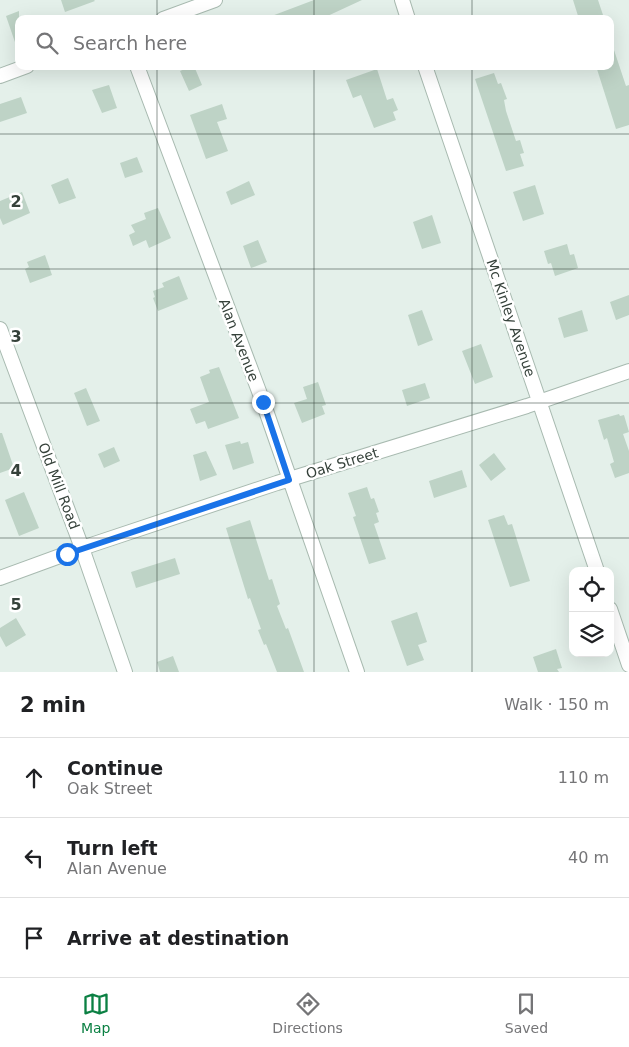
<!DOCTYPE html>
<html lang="en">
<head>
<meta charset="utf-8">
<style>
  body { margin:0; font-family:"DejaVu Sans",sans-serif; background:#f6f6f6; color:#202124 }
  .controls { position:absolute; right:15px; bottom:15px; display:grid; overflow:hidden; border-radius:10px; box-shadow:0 5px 20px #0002 }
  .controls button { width:45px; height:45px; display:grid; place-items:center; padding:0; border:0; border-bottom:1px solid #e0e0e0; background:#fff; color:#202124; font:25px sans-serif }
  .stop { position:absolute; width:15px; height:15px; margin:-11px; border:4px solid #1a73e8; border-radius:50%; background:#fff }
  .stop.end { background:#1a73e8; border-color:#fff; box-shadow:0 1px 5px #0008 }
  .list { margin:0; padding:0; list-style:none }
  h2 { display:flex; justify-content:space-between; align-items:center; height:65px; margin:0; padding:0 20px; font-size:21px }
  h2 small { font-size:16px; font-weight:400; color:#757577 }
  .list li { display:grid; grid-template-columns:32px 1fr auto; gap:15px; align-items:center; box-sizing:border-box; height:80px; padding:0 20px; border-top:1px solid #e0e0e0 }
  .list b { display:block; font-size:19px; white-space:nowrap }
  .list p { margin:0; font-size:16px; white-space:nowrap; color:#757577 }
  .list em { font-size:16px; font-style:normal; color:#757577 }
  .icon { flex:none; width:28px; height:28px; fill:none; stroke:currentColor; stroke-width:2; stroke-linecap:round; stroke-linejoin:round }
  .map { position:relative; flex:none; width:629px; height:672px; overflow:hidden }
  .search { position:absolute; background:#fff; box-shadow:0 5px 20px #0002; left:15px; right:15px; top:15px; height:55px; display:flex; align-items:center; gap:12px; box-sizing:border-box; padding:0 18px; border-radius:10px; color:#757577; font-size:19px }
  .sheet { height:305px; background:#fff }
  nav { display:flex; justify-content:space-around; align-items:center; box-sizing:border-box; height:70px; border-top:1px solid #e0e0e0; background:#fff; font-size:14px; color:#757577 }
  nav a { display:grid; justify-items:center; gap:2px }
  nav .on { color:#0b8043 }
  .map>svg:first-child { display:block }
</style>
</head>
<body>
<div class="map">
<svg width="629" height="672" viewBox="0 0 629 672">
  <rect width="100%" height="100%" fill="#e4f0ea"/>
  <path fill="#bed3c6" d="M61 0H94L95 1 65 12Z
    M314 0H362L321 19H270L269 17Z
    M573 0H598L603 15 591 19H579Z
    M19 11V47L17 48 6 16Z
    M612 44 626 86 629 85V125L616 129 596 66H610V45Z
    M192 66H194L202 85 189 91 180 71Z
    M377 69 387 100 393 98 398 110 393 112 396 120 374 128 361 95 353 98 346 80Z
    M494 73 498 84 501 83 507 99 504 100 506 111 516 141 520 140 524 153 520 154 524 166 506 171 475 79Z
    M109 85 117 108 102 113 92 90Z
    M21 97 27 113 0 122V104Z
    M222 104 227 119 217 122 228 151 206 159 190 115Z
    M137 157 143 172 125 178 120 163Z
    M68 178 76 198 59 204 51 185Z
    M249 181 255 195 231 205 226 192Z
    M535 185 544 214 523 221 513 192Z
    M22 192 30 213 3 225 0 218V201Z
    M158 208 171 238 149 248 146 240 133 246 129 235 135 232 131 225 146 219 144 213Z
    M432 215 441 243 422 249 413 222Z
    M258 240 267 262 251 268 243 246Z
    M567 244 570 255 574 254 578 268 555 276 551 263 548 264 544 251Z
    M45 255 52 275 30 283 25 269 29 267 27 262Z
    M179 276 188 299 158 311 153 298 155 297 153 291 164 287 162 283Z
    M629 295V315L616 320 610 302Z
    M422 310 433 340 418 346 408 315Z
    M582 310 588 331 564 338 558 318Z
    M481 344 493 377 475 384 462 351Z
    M219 367 239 418 208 429 205 421 196 424 190 409 209 402 200 377 210 373 209 370Z
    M318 382 326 405 322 406 325 414 302 423 294 403 307 399 303 387Z
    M425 383 430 398 407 406 402 390Z
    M86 388 100 421 87 426 74 393Z
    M619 414 620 416 624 415 629 432 623 434 629 451V473L615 478 610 464 614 462 607 438 604 440 598 420Z
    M0 433H2L14 468 0 473Z
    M240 441 241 444 248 442 254 463 233 470 225 445Z
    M114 447 120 461 104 468 98 454Z
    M206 451 217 475 200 481 193 455Z
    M494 453 506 469 491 481 479 465Z
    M462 470 467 487 434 498 429 481Z
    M367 487 371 499 374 498 379 512 376 513 379 522 374 524 386 559 369 564 353 517 356 516 348 493Z
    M24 492 39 528 19 536 5 500Z
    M504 515 508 525 512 524 530 581 510 587 488 520Z
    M250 520 269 580 272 579 280 604 277 606 286 629 288 628 304 672H277L266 644 264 645 258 630 261 629 250 598 248 599 226 528Z
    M175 558 180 574 136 588 131 572Z
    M417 612 427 642 418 645 424 660 407 666 391 621Z
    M16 618 26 635 6 647 0 636V628Z
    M556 649 562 668 557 669 559 672H538L533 657Z
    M173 656 179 672H160L157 662Z"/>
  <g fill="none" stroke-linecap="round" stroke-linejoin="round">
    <g stroke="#a8bab0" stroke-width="16">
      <path id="street" d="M402 0 408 19
        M163 19 215 0
        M137 66 263 402 357 672
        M425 66 597 571
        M0 76 27 66
        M0 329 82 548 125 672
        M0 578 82 548 277 483 527 406 629 371
        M610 609 629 665"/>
    </g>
    <use href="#street" stroke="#fff" stroke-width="14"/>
  </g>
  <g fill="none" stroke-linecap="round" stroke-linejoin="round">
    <path stroke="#1a73e8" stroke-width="6" d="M67 554 289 480 263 402"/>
  </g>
  <path fill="none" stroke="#35413a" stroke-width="1" stroke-opacity="0.55" d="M157 0V19M314 0V19M472 0V19M157 66V672M314 66V672M472 66V672M0 134H629M0 269H629M0 403H629M0 538H629"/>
  <g text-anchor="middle" stroke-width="5" stroke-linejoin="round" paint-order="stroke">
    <g font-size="14" fill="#35413a" stroke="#fff">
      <text transform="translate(511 318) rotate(71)" y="5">Mc Kinley Avenue</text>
      <text transform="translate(239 340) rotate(69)" y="5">Alan Avenue</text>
      <text transform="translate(342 463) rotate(-17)" y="5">Oak Street</text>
      <text transform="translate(59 486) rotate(69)" y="5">Old Mill Road</text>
    </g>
  </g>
  <g font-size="16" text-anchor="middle" font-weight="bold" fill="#35413a" stroke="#fff" stroke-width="5" stroke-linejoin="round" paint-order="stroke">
    <text x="16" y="207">2</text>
    <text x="16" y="342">3</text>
    <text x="16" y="476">4</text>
    <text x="16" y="610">5</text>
  </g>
</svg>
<div class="controls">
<button><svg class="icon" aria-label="locate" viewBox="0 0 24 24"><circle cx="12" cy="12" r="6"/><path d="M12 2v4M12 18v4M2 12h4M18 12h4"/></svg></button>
<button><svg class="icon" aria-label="layers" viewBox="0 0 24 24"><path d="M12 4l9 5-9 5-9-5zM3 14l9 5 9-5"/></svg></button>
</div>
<div class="stop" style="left:67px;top:554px"></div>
<div class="stop end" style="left:263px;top:402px"></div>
<div class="search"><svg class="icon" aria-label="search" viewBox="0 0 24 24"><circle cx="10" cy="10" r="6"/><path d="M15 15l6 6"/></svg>Search here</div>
</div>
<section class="sheet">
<h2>2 min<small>Walk · 150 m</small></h2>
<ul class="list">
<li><svg class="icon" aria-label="ahead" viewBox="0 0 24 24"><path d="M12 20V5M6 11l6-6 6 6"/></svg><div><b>Continue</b><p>Oak Street</p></div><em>110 m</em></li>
<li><svg class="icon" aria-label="left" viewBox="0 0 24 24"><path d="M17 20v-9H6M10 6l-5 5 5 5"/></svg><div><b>Turn left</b><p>Alan Avenue</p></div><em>40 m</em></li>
<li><svg class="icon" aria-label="arrive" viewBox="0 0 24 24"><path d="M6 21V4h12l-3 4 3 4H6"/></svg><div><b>Arrive at destination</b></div></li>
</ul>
</section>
<nav>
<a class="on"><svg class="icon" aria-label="map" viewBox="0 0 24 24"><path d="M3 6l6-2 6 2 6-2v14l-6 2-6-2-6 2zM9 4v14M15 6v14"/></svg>Map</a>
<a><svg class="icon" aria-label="directions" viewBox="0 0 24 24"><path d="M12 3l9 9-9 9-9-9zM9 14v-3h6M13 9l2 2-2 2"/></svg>Directions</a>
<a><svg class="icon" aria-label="saved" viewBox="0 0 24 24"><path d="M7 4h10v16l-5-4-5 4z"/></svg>Saved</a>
</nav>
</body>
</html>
